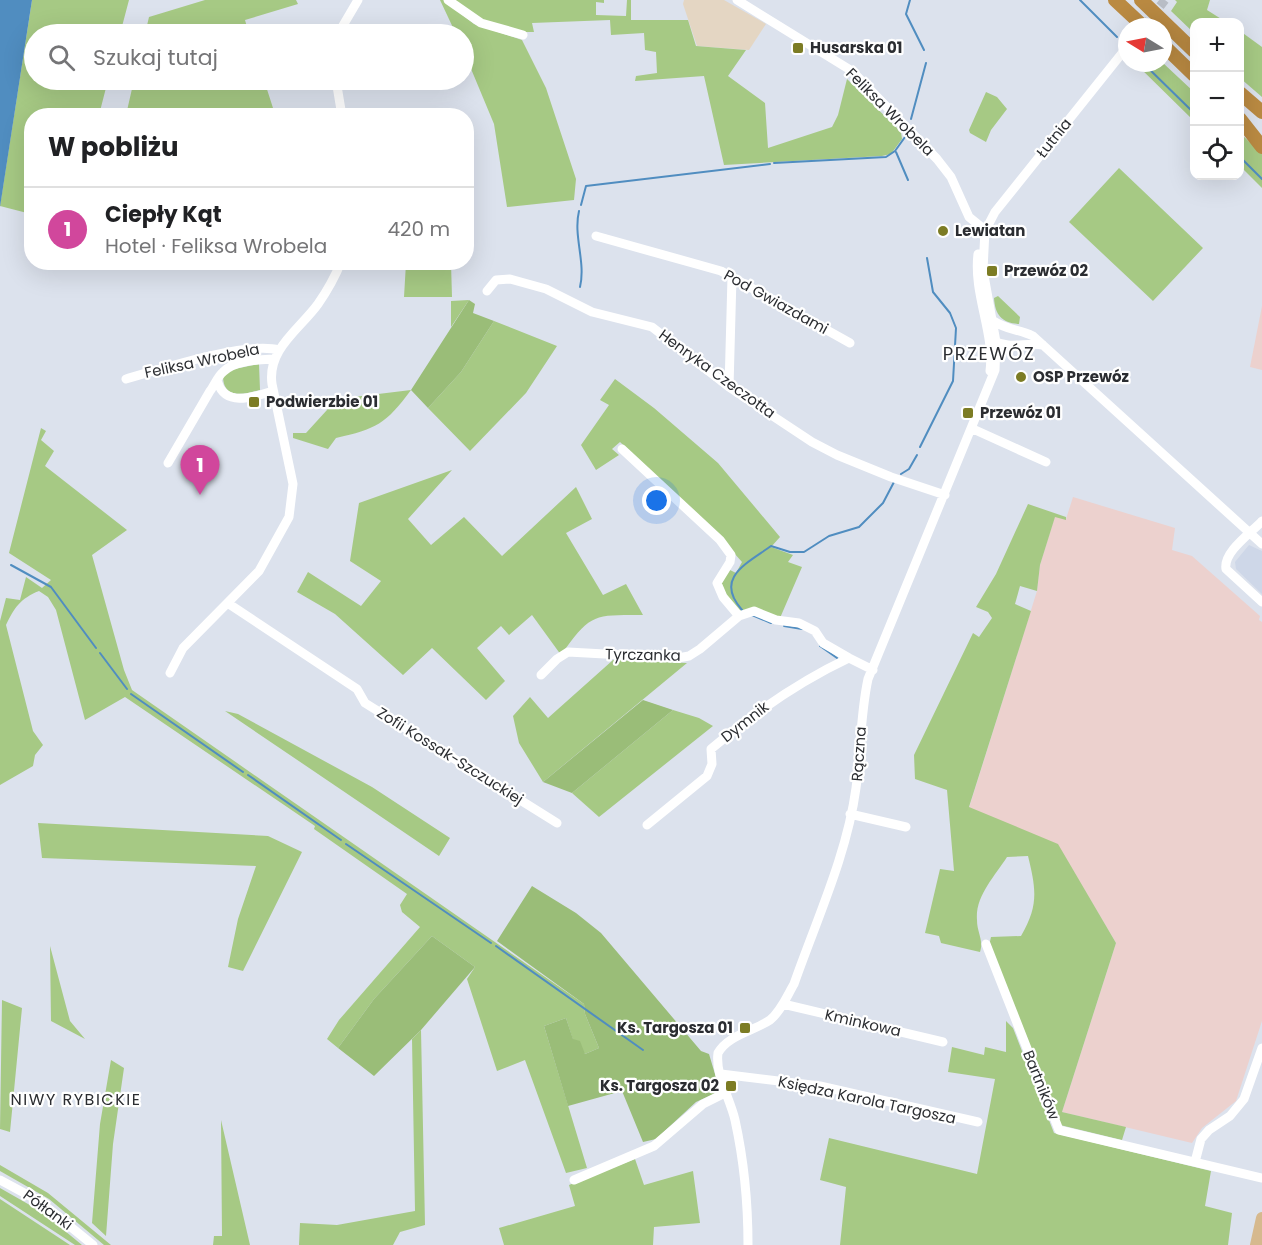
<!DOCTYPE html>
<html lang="pl">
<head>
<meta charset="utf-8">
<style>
  body { margin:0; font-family:Poppins,sans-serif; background:#f2f2f2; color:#202124 }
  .controls { position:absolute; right:18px; top:18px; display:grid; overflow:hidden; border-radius:12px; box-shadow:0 6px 24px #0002 }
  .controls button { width:54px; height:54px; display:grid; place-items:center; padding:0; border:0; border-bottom:2px solid #e0e0e0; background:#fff; color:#202124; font:30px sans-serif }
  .compass { position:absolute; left:1118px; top:18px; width:54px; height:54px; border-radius:50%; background:#fff; box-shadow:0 6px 24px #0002; rotate:280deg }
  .you { position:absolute; left:657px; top:501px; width:21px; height:21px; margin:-15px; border:4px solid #fff; border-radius:50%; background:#1a73e8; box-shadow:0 0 0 9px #1a73e833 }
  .badge { display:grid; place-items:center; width:39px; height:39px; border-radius:50%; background:#d93025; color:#fff; font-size:20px; font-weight:700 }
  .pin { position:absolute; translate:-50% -50px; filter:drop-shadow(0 2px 3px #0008) }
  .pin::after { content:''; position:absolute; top:32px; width:21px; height:18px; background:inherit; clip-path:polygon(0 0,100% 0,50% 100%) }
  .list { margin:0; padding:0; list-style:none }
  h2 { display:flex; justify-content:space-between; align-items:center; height:78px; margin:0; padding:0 24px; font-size:26px }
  h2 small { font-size:20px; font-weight:400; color:#757577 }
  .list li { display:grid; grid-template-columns:39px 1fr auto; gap:18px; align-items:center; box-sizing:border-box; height:84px; padding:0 24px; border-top:2px solid #e0e0e0 }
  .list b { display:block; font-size:22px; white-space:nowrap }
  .list p { margin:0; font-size:20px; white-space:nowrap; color:#757577 }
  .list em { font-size:20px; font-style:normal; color:#757577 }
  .icon { flex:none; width:33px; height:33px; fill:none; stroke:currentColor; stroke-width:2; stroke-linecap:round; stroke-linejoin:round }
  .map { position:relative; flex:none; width:1262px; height:1245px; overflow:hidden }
  .search { position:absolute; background:#fff; box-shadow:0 6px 24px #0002; left:24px; top:24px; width:450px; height:66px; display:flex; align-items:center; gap:15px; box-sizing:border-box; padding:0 21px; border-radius:33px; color:#757577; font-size:22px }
  .panel { position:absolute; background:#fff; box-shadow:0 6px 24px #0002; left:24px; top:108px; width:450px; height:162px; border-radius:24px }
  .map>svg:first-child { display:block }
</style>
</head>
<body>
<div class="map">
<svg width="1262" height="1245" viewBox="0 0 1262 1245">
  <rect width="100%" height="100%" fill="#dce2ed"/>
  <path fill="#ced7e8" d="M1249 545 1262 551V594L1236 569 1235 562Z"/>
  <path fill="#ecd1ce" d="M1262 306V370L1250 367Z
    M1073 497 1175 528 1172 550 1192 556 1260 616 1259 620 1262 622V1021L1236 1101 1202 1128 1192 1143 1062 1112 1116 943 1058 845 969 808 1037 591 1040 565 1055 516 1066 519Z"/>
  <path fill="#e4d6c3" d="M684 0H724L766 24 749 50 697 46 683 4Z"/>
  <path fill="#a6c984" d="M32 0H129L120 34H34V80H108L99 115 32 116 31 214 0 206Z
    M205 0H296L298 4 245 20 249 34H145L149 17Z
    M440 0H444L474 24 522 40 546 88 576 179 574 200 507 207 494 124 464 52V34H456Z
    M452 0H604V3L596 2V15L626 16 627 0H631V20H688L696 46 746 50 728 76 765 103 768 148 832 127 838 115 847 79 901 132 902 139 891 154 882 156 724 165 704 76 635 81 636 76 657 73 656 52 645 50 644 33 611 35 610 20 532 23 534 32C503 33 476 18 452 0Z
    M1175 0H1210L1207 10 1226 22H1194V33L1171 11 1177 2Z
    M1240 31 1262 47V97L1240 78Z
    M1135 63H1163L1194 92V121Z
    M134 80H264L273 108 253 115H126Z
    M986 92 997 97 1007 109 991 130 986 142 970 133 969 130Z
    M1240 133 1262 154V188L1240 166Z
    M1119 168 1203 248 1153 301 1069 222Z
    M406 263H451L452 297H404Z
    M998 296 1020 317 1019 324C1002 323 995 315 994 298Z
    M469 300 451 327V301Z
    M494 321 557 346 526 393 470 451 428 408 461 372Z
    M259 364 260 390C245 394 224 400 223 377L230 370Z
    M615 379 654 408 718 463 780 537 771 547 793 555 788 562 802 567 780 618 751 609 739 611 731 603 721 585 728 569 736 573 742 562 719 536 620 442 612 449 619 455 596 470 581 445 609 405 600 400Z
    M411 390C386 424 376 429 336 438L328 449 293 438V433H306L337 399Z
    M41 428 46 431 41 440 54 451 45 466 127 530 92 555 124 670 132 690 584 1004 585 1014 599 1048 585 1054 573 1040 566 1018 544 1026 587 1168 566 1173 525 1060 497 1071 467 979 475 967 432 936 374 999 338 1048 327 1039 339 1020 420 927 402 912 400 905 407 894 314 829 315 826 125 697 85 720 56 610 48 597 39 591C21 598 14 608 6 625L33 731 43 745 35 755 33 766 0 785V621L6 598 20 600 26 577 42 588 51 580 9 553Z
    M452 470 408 519 431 545 464 517 502 556 576 487 592 519 566 533 603 595 626 584 643 615C593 615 591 613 561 655L532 615 509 635 501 626 477 648 505 681 486 700 432 648 403 675 335 614 297 592 308 572 361 606 381 581 350 561 359 503Z
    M1028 504 1066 517V520L1055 517 1040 565 1037 591 1020 586 1015 604 1031 611 969 807 1058 844 1116 943 1062 1112 1126 1127 1122 1140 1060 1125 989 946 991 937 1021 936C1039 905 1036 889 1028 856L1007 857C995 876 975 896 977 920 977 933 984 940 980 952L941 943 939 936 925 933 940 869 954 871 947 790 915 779 914 755 973 633 979 637 992 618 988 612 976 607 996 574Z
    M613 660 687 663 543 782 519 743 513 716 530 697 548 718Z
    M673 710 699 718 713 726 599 817 572 793Z
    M225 711 238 714 372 787 450 838 439 856Z
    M38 823 268 836 302 852 243 971 228 967 238 919 256 866 42 858Z
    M50 946 70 1021 85 1039 51 1021Z
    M2 1000 22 1008 10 1132 0 1129Z
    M1006 1021 1013 1028 1054 1133 1211 1171 1205 1206 1232 1213 1228 1245H840L846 1187 820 1180 829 1138 977 1174 995 1079 948 1072 952 1047 984 1055 985 1047 1006 1052Z
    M421 1030 425 1225 400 1232 393 1245H299L300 1223 337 1225 415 1211 412 1039Z
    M111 1060 124 1068 113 1144 106 1236 92 1223 100 1124Z
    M221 1120 250 1245H213L214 1236H222Z
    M635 1159 644 1185 693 1171 700 1223 654 1227 653 1245H504L499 1228 575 1206 569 1185Z
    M0 1165 48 1193 111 1245H104L49 1199 0 1171Z
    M0 1188 42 1212 82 1245H75L0 1196Z
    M0 1199 70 1245H0Z"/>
  <path fill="#9abd78" d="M469 300 475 304 473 313 494 321 461 372 428 408 411 390Z
    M643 700 673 710 572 793 543 782Z
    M532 886 576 913 601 933 701 1051 709 1054 720 1091 696 1102 656 1139 643 1142 622 1091 568 1106 544 1026 566 1018 573 1039 580 1041 585 1054 599 1048 585 1014 584 1004 497 941Z
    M432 936 475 967 421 1030 374 1076 338 1048 374 999Z"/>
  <path fill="#508dc0" d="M0 0H32L0 207Z"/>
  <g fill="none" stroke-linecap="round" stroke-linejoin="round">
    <path stroke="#508dc0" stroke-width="2" d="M910 0 906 14 924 50
      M1080 0 1117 37
      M1143 63 1194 113
      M911 119 926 63
      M896 152 908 180
      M1240 157 1262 179
      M774 163 886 157 895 151 905 137
      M581 205 586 186 770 164
      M579 211C573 236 586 262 580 287
      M920 447 953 381 956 328 950 313 933 292 927 258
      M901 474 909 469 917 455
      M11 565 51 587 96 648
      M742 610C714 578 746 564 771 546L790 552H804L829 536 859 527 883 503 894 482
      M752 615 771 623
      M784 626 802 629
      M820 646 837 658
      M100 653 127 689
      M131 694 243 772
      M248 775 341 840
      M346 844 491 943
      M496 946 643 1050"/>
    <path stroke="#b9bec7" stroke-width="9" stroke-dasharray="9 4.5" stroke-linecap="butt" d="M1143 27 1165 0"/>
    <path stroke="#fff" stroke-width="9" d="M448 0 481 23 523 35
      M737 0 852 71 937 159 951 177 969 217 985 230
      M338 34 358 0
      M336 80 342 116
      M983 235 995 212 1127 47
      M596 236 721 271 850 343
      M978 254C973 294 995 333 990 371
      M487 291 496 280 510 279 546 289 592 312 652 327 729 387 812 442 837 455 891 477 945 495
      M992 320C1006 330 1018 329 1033 336L1262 544
      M993 340C1009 350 1025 342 1043 345
      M126 379C161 369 246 341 279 350
      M218 383C226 408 256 396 273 391
      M729 387 732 277
      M973 429 1046 462
      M622 449 720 540 731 555 730 562 717 583 723 597 739 616 754 611 776 620 799 623 815 631 823 643 849 658
      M168 463 210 391C214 386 218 376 223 372 234 360 260 360 275 359
      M1262 521C1251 533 1223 552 1226 569L1262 602
      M229 604 357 689 365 703 557 823
      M170 673 183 648 259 571 289 517 293 484 272 384C267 349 300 329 318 304 327 291 335 277 341 262
      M541 675 557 659 568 652 678 658 689 656 700 649 739 616
      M850 814 906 827
      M647 825 707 776 712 764 711 749C755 712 798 682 849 658L873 670
      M986 944 1059 1130 1262 1178
      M783 1004 943 1042
      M721 1074 820 1086 978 1122
      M1195 1162 1201 1139 1209 1130 1230 1116 1244 1099 1262 1048
      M0 1180 39 1201 93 1245
      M574 1180 654 1146 703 1104 727 1092
      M748 1245C748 1203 744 1161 735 1120 730 1098 715 1075 718 1053 728 1035 754 1031 770 1020 781 1011 787 996 794 984 816 921 847 855 856 788 861 752 860 716 868 679L995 370 996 342 983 270 985 230"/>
    <path stroke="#d6b98e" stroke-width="12" d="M1256 1245 1262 1218"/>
    <path stroke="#ba8a42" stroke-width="14" d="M1115 0 1144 27
      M1141 0 1194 51
      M1163 45 1194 75
      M1240 93 1262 112
      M1240 119 1262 147"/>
  </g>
  <g fill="#7c7c24" stroke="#fff" stroke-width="2">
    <rect x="792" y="42" width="12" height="12" rx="3"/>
    <circle cx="943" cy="231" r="6"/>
    <rect x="986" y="265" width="12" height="12" rx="3"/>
    <circle cx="1021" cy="377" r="6"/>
    <rect x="248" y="396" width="12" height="12" rx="3"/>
    <rect x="962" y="407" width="12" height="12" rx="3"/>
    <rect x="739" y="1022" width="12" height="12" rx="3"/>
    <rect x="725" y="1080" width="12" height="12" rx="3"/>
  </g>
  <g text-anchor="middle" stroke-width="4.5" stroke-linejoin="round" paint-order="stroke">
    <g font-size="15" font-weight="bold" fill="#2b2d31" stroke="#fff" text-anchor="start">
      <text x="810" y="53">Husarska 01</text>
      <text x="955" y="236">Lewiatan</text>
      <text x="1004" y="276">Przewóz 02</text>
      <text x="1033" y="382">OSP Przewóz</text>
      <text x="266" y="407">Podwierzbie 01</text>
      <text x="980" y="418">Przewóz 01</text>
      <text x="733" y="1033" text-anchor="end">Ks. Targosza 01</text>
      <text x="719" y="1091" text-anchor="end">Ks. Targosza 02</text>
    </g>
    <g font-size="15" fill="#2b2d31" stroke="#fff">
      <text transform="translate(890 112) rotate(45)" y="5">Feliksa Wrobela</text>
      <text transform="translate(1054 138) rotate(-51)" y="5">Łutnia</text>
      <text transform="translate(776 302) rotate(29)" y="5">Pod Gwiazdami</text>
      <text transform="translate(202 361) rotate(-12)" y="5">Feliksa Wrobela</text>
      <text transform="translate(717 374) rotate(36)" y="5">Henryka Czeczotta</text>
      <text transform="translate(643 655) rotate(1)" y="5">Tyrczanka</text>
      <text transform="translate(745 722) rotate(-38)" y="5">Dymnik</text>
      <text transform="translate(859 754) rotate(-86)" y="5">Rączna</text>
      <text transform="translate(450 756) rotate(32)" y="5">Zofii Kossak-Szczuckiej</text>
      <text transform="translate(863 1023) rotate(13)" y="5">Kminkowa</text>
      <text transform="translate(1041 1085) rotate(68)" y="5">Bartników</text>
      <text transform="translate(867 1100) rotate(12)" y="5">Księdza Karola Targosza</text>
      <text transform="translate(48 1210) rotate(36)" y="5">Półłanki</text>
    </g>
    <g font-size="16" letter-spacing="1.5" fill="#2b2d31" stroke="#fff">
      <text x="76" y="1105">NIWY RYBICKIE</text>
    </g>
    <g font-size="18" letter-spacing="1.5" fill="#2b2d31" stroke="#fff">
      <text x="989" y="360">PRZEWÓZ</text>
    </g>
  </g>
</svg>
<div class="controls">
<button>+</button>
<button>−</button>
<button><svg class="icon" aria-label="locate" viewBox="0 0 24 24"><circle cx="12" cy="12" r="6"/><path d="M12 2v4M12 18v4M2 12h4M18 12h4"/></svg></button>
</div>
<svg class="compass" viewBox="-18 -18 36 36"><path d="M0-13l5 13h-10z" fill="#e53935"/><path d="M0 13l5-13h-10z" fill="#757577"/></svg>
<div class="you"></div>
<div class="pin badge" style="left:200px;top:495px;background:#d1479c">1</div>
<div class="search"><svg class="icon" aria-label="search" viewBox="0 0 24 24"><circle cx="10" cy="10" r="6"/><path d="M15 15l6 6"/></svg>Szukaj tutaj</div>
<section class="panel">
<h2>W pobliżu<small></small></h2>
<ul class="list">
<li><span class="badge" style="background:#d1479c">1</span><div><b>Ciepły Kąt</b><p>Hotel · Feliksa Wrobela</p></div><em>420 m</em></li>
</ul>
</section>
</div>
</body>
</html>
